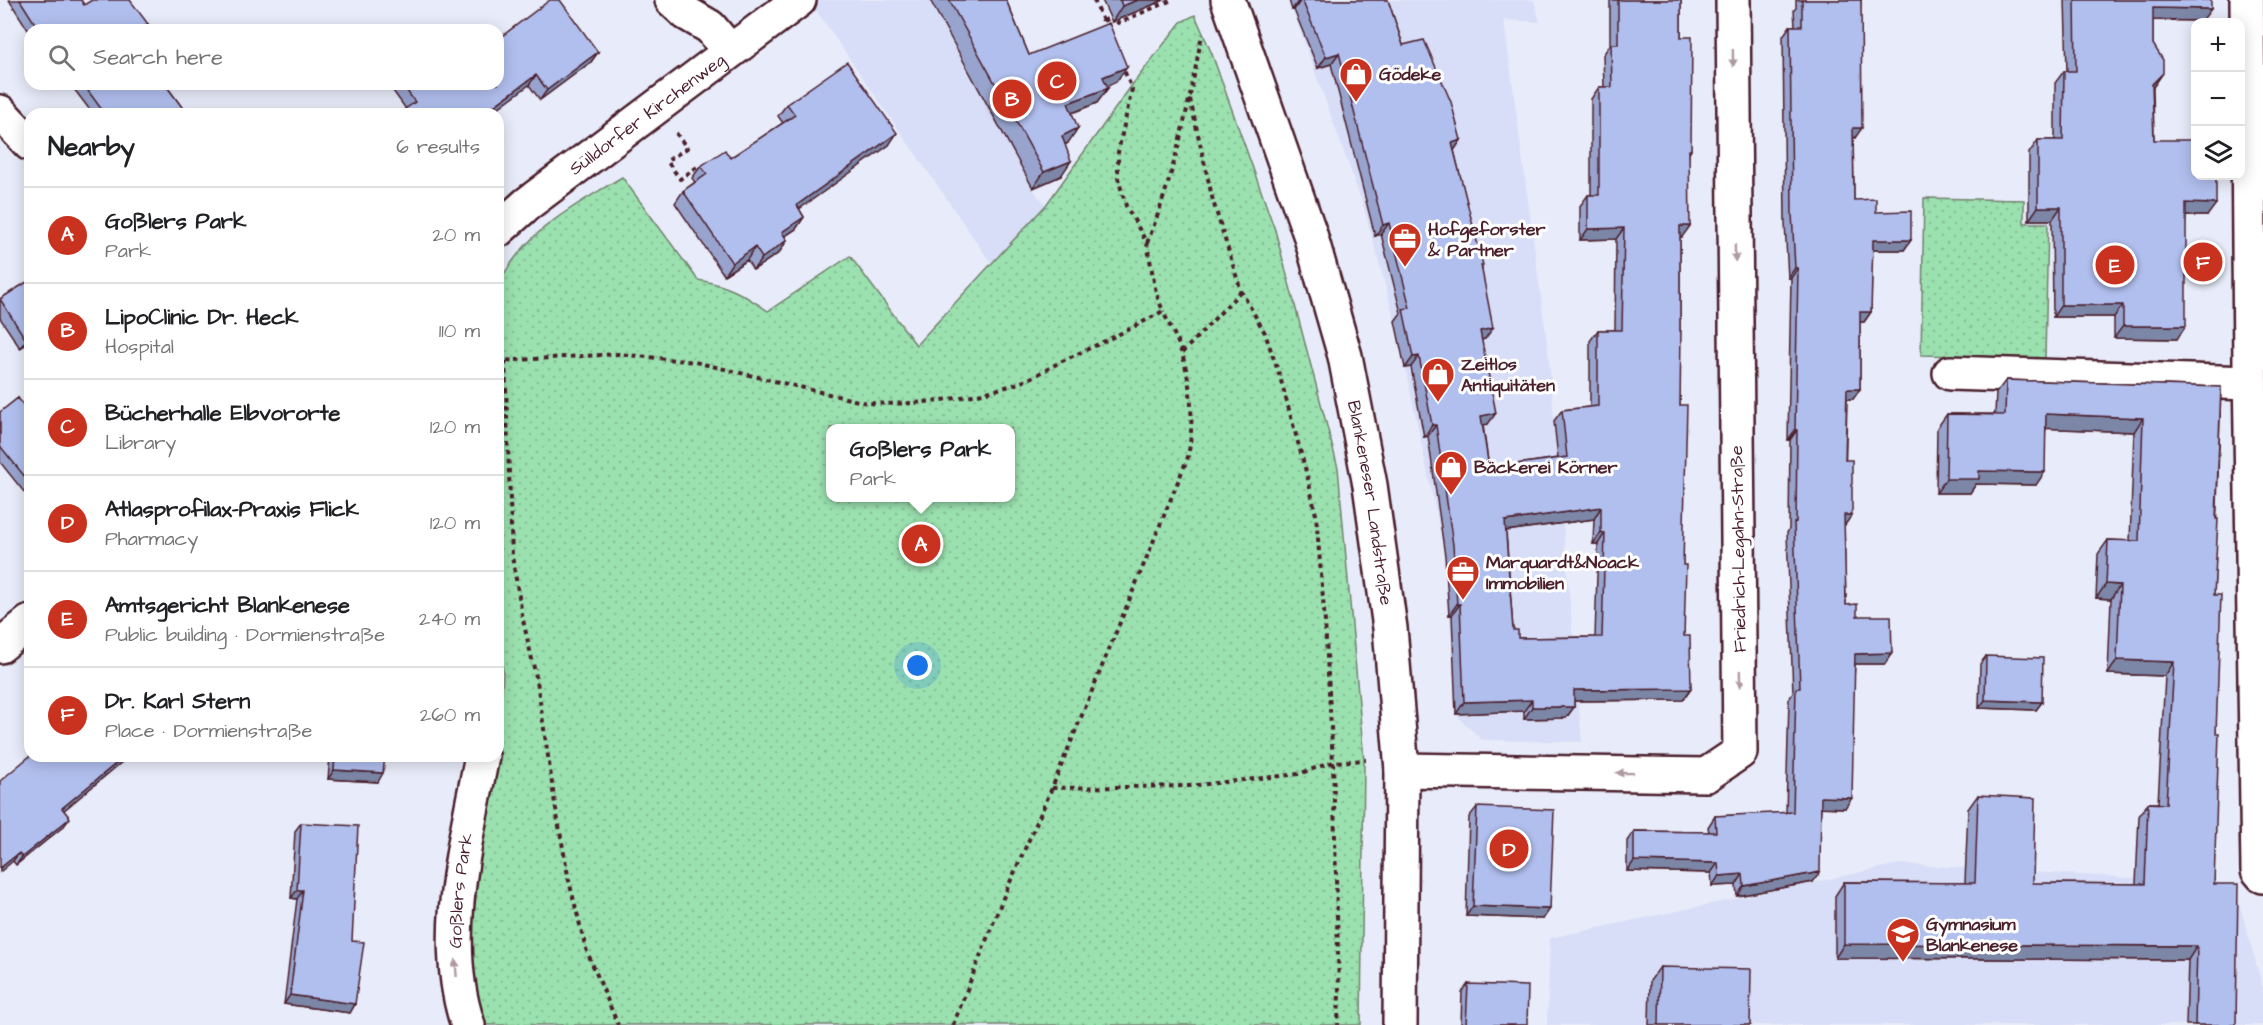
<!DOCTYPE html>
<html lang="en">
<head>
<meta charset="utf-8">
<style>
  body { margin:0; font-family:"Architects Daughter",sans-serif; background:#f2f2f2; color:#202124 }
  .controls { position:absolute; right:18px; top:18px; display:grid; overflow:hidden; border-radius:12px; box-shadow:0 3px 15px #0003 }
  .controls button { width:54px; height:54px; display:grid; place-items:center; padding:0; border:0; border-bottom:2px solid #e0e0e0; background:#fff; color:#202124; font:30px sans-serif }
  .you { position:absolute; left:918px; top:666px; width:21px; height:21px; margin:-15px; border:4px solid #fff; border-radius:50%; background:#1a73e8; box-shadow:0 0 0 9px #1a73e833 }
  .badge { display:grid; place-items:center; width:39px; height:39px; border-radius:50%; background:#c8321e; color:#fff; font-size:20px; font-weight:700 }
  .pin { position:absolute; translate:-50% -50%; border:3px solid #fff; box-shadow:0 2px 6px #0006 }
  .popup { position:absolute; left:826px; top:424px; width:189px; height:78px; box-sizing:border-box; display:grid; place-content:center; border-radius:12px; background:#fff; filter:drop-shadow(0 2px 4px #0005); font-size:20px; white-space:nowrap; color:#757577 }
  .popup b { font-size:22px; color:#202124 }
  .popup::after { content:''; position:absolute; left:50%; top:100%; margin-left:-12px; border:12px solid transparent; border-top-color:#fff }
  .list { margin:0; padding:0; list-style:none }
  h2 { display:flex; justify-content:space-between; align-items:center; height:78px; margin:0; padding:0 24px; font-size:26px }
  h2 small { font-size:20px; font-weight:400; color:#757577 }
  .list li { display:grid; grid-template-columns:39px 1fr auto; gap:18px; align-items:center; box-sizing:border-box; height:96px; padding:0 24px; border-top:2px solid #e0e0e0 }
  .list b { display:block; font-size:22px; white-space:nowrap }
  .list p { margin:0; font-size:20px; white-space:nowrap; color:#757577 }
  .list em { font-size:20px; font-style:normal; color:#757577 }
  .icon { flex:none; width:33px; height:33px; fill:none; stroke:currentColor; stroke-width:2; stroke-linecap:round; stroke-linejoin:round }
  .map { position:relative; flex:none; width:2263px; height:1025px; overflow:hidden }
  .search { position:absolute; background:#fff; box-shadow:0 3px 15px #0003; left:24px; top:24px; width:480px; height:66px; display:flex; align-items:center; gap:15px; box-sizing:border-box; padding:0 21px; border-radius:18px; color:#757577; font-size:22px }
  .panel { position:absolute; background:#fff; box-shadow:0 3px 15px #0003; left:24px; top:108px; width:480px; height:654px; border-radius:18px }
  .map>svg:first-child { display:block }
</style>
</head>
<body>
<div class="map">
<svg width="2263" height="1025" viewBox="0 0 2263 1025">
  <defs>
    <pattern id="grass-dots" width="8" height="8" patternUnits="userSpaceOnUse" patternTransform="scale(1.5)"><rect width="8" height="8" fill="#9be1af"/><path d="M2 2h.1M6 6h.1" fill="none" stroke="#87c197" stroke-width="1.8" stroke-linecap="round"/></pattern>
  </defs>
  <rect width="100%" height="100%" fill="#e8ecfa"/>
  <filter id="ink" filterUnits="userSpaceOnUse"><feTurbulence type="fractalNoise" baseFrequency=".0167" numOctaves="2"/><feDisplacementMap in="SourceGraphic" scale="12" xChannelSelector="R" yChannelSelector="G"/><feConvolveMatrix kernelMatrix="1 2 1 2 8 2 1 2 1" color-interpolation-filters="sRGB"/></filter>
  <g filter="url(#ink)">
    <path fill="#d8def7" d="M809 0H929L1037 195 1046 205 991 263Z
      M1289 0H1534L1540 22 1504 20 1548 349 1582 742 1482 740 1458 717 1445 554 1395 321 1363 205Z
      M1899 864 2234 884 2263 988V1025H1547L1550 938Z"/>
    <path fill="url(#grass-dots)" stroke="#72806d" stroke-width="1.5" fill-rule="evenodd" d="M1195 15 1212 54 1275 230 1338 468 1364 760 1361 1025H483L473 989 471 893 494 756H498L503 673 498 620V285C527 229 570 209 622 177L698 280C728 285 743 294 768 311L850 256 916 345 1046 205 1132 85 1181 22ZM831 428H1011V498H831Z
      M1924 198 2024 200V223H2048L2045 358 1921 355Z"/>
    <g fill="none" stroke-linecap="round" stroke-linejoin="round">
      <g stroke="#4a1f2b" stroke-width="38">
        <g id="minor">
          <path d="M672 0 686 13 710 27 730 51"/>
          <path d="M2247 0 2250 367 2258 870 2263 876"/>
          <path d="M0 112 30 144"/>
          <path id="s1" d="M498 230 527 204 799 0"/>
          <path d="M1950 373 2250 383"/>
          <path d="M0 646 30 622"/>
          <path d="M1402 770 1706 775 1740 752 1733 0"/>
          <path id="s2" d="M468 1025C439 941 466 840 482 756"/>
        </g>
      </g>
      <g stroke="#4a1f2b" stroke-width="38">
        <g id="major">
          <path id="s3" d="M1228 0 1310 234 1345 356 1370 485 1390 628 1402 770 1400 1025"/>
        </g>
      </g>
      <path stroke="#4a1f2b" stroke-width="4" stroke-dasharray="4.5 4.5" stroke-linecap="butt" d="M1094 0 1106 28
        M1103 21 1114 16 1118 23 1172 0
        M1190 99 1213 201 1241 291 1265 333 1280 377 1308 479 1316 515 1325 622 1333 762 1339 991 1338 1025
        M676 133 687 148 667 161 680 179 700 165 702 169
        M1147 243C1174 177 1189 104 1202 34
        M1182 353 1241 291
        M498 361 619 354 695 362 862 402C907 408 982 397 1024 381 1041 374 1056 363 1073 356 1103 342 1133 328 1163 311L1156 293 1147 243 1126 206 1118 178V152L1132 89 1123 68
        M505 361 512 556 523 620 537 681 555 804 569 881 586 949 618 1025
        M1052 788 1190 786 1298 774 1333 762 1366 760
        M953 1025 1003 898 1052 788 1188 457C1194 424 1192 386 1182 354 1178 340 1169 325 1163 311"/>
      <use href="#minor" stroke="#fff" stroke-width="33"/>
      <use href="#major" stroke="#fff" stroke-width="33"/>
    </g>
    <path fill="#98a4ce" stroke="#4a1f2b" stroke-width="1.5" fill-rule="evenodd" d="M9 0H81L84 5 148 24 143 30H30V33Z
      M930 0H1006L1029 55 1127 67 1116 82 1107 86 1108 88 1097 103 1072 113 1068 143 1065 145 1061 176 1033 188Z
      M1102 0H1164L1112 22Z
      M1289 0H1388L1403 45 1461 140 1454 150 1482 267 1485 339 1481 340 1488 424 1483 425 1489 468 1558 458 1554 421 1562 410 1590 407V341L1598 330H1615L1616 239 1580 240V206L1588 195H1591V99L1599 87H1604L1603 55 1610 45V0H1681V37L1691 150 1689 154 1682 237H1680V405L1684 636 1691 689 1683 700 1574 701V707L1566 718 1524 719V711L1456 714 1452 615H1449L1445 556 1428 436 1424 437 1411 367 1405 368 1395 321 1401 313 1381 234 1375 236 1331 64 1318 68 1294 10H1292ZM1594 519 1593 544H1598L1595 637 1518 638 1513 630 1506 531Z
      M1796 0H1861L1855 138H1853L1854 200 1876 212 1911 240 1904 250H1872L1871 312 1864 322H1860V389L1853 399H1847L1844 525 1846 605 1892 653 1885 664H1855L1845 808 1821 807 1813 882 1737 896 1736 885 1712 886 1711 873 1627 871V841L1634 831 1709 832 1708 827 1715 816 1786 813 1789 699 1793 693 1787 533 1789 529 1790 440H1788L1791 278H1788L1785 223 1783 36 1790 26H1795L1794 10 1796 8Z
      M2065 0H2211L2202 21 2153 20V87L2154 140 2207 216H2186L2177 339 2114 338V317H2053L2052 220H2029V153L2038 140H2055V83L2064 71H2067Z
      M598 52 591 62 540 100 529 85 406 109 388 84H498Z
      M63 84H165L187 114H93L71 85 66 88Z
      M787 104 889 145 799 209 804 217 796 229 785 236 787 240 779 253 753 270 747 260 724 275 675 203 683 191 695 182 692 178 701 166 730 158 783 123 778 116Z
      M30 280V342L20 348 0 318V299Z
      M2006 380 2221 387 2214 595 2216 733 2214 884 2236 1025H2186L2188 960 1835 958V896L1844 882 1965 883 1968 809 1978 795 2033 883 2136 884 2139 816 2148 803H2158L2165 676 2108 674 2111 599 2096 598 2098 554 2108 540 2130 541 2134 432 2046 428 2036 485 1976 484 1970 493H1936L1937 428 1947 414H1995L1996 393Z
      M18 398 30 486 24 492 0 462V412Z
      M1986 656 2042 702 2036 710 1979 708 1980 664Z
      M30 756H129L64 810V826L16 865 13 861Z
      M330 756H385L378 782 328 779Z
      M1477 807 1543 919 1466 916 1469 817Z
      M301 823 352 941 355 1004 350 1013 284 1004 297 899 291 898 295 831Z
      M1660 967 1750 1025H1649L1650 981Z
      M1468 984 1527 1025H1461L1462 992Z"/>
    <path fill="#7c86a7" stroke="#4a1f2b" stroke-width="1.5" d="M1138 0H1164L1112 22 1122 6Z
      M1299 0H1301L1294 10H1292Z
      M2153 8 2211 9 2202 21 2144 20Z
      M598 52 591 62 540 100 547 90Z
      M1339 53 1331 64 1318 68 1326 57Z
      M1127 67 1116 82 1093 93 1103 77Z
      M2163 73 2154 86 2144 96 2152 84Z
      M536 75 529 85 490 114H483Z
      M1108 88 1097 103 1057 119 1068 103Z
      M1078 128 1068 143 1051 152 1062 136Z
      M1853 128H1862L1855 138H1846Z
      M897 133 889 145 788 217 797 205Z
      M1461 140 1453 152 1452 143Z
      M1071 161 1061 176 1033 188 1044 172Z
      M2186 203 2216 204 2207 216H2177Z
      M2038 207H2061L2052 220H2029Z
      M804 217 796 229 773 244 782 232Z
      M1389 223 1381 234 1375 236 1383 225Z
      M1680 226H1690L1682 237 1672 238Z
      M1624 228 1616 239 1580 240 1588 229Z
      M787 240 779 253 753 270 762 258Z
      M1873 240H1911L1904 250H1866Z
      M755 247 747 260 724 275 732 263Z
      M1795 268H1798L1791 278H1788Z
      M2061 305H2123L2114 317H2053Z
      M1860 312H1871L1864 322H1853Z
      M2123 326H2186L2177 339 2114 338Z
      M1493 328 1485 339 1472 342 1480 331Z
      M30 337V342L20 348 26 340Z
      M1419 356 1411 367 1405 368 1413 357Z
      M1847 389H1860L1853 399H1840Z
      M1496 413 1488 424 1474 427 1481 416Z
      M2046 414 2143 418 2134 432 2036 428Z
      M1432 425H1436L1428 436 1424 437Z
      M1795 430H1797L1790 440H1788Z
      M1979 471 2045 472 2036 485 1976 484 1970 493H1936L1946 479Z
      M30 483V486L24 492Z
      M1601 507 1594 519 1497 532 1505 521Z
      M1844 515H1852L1845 525H1837Z
      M1601 532 1605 533 1598 544H1593Z
      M2106 584 2120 585 2111 599 2096 598Z
      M1457 604H1460L1452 615H1449Z
      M1892 653 1885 664H1848L1855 654Z
      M2117 660 2174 662 2165 676 2108 674Z
      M1691 689 1683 700 1566 701 1574 690Z
      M1532 700 1524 711 1456 714 1464 702Z
      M1985 700 2042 702 2036 710 1979 708Z
      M1532 707H1574L1566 718 1524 719Z
      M125 756H129L56 817 62 808Z
      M334 770 383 773 378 782 328 779Z
      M1821 797 1852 798 1845 808 1814 807Z
      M70 818 64 826 16 865 22 857Z
      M19 853 13 861 0 872V868Z
      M1634 861 1718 863 1711 873 1627 871Z
      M1820 872 1813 882 1737 896 1744 886Z
      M1743 874 1736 885 1712 886 1719 876Z
      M297 890H303L297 899 291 898Z
      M1473 906 1550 909 1543 919 1466 916Z
      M1844 944 2197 946 2188 960 1835 958Z
      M290 995 355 1004 350 1013 284 1004Z"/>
    <path fill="#b1bfef" stroke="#4a1f2b" stroke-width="1.5" fill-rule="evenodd" d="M20 0H81L84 5 92 0H130L148 24 139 30H39Z
      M550 0H560L598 52 547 90 536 75 483 114H398L415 102 402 84H498V39Z
      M949 0H1006L1029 55 1109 23 1127 67 1103 77 1108 88 1068 103 1078 128 1062 136 1071 161 1044 172Z
      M1120 0H1138L1122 6Z
      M1302 0H1388L1403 45 1424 40 1451 102 1461 140 1452 143 1483 265H1481L1493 328 1480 331 1496 413 1481 416 1489 468 1567 457 1562 410 1598 406V330H1622L1624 228 1588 229V195H1599V87H1612L1611 44H1618V0H1681V37H1692L1691 150H1689L1690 226H1680V331H1681L1680 405H1687L1683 565H1686L1684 636H1690L1691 689 1574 690V707H1532V700L1464 702 1460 604H1457L1453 545 1436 425H1432L1419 356 1413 357 1403 309 1410 308 1389 223 1383 225 1339 53 1326 57ZM1601 507V532L1605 533 1602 637 1518 638V630H1513L1505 521Z
      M1802 0H1861L1862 128H1853L1854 200 1876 199V212L1911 211V240H1873L1871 312H1860V389H1847L1845 460H1852V515H1844L1846 605 1857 604V616H1891L1892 653 1855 654 1852 798 1821 797 1820 872 1744 886 1743 874 1719 876 1718 863 1634 861V831L1716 832 1715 816 1793 812 1796 688H1800L1794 523 1796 522 1797 430H1795L1798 268H1795L1792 213 1790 26H1802Z
      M2075 0H2211V9L2153 8V44L2163 60V73L2152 84 2154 140H2196V176H2216V204L2186 203V326H2123V305H2061V207H2038V140H2063L2064 71H2076Z
      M847 62 897 133 797 205 804 217 782 232 787 240 762 258 755 247 732 263 683 191 707 174 701 166 725 150 730 158 795 115 787 104Z
      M83 84H165L187 114H105Z
      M30 280V337L26 340 0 299Z
      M2006 380 2221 387 2216 519H2218L2214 595H2221L2216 733H2219L2214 884H2238L2236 1025H2195L2197 946 1844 944V882L1975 883 1978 795 2035 798 2033 883 2145 884 2148 803 2166 804 2174 662 2117 660 2120 585 2106 584 2108 540 2139 541 2143 418 2046 414 2045 472 1979 471V479H1946L1947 414 2005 415Z
      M18 398 30 413V483L0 446V412Z
      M1986 656 2043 658 2042 702 1985 700Z
      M30 756H125L62 808 70 818 22 857 19 853 0 868V781Z
      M335 756H385L383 773 334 770Z
      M1477 807 1554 810 1550 909 1473 906Z
      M301 823 358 826 352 941 364 942 355 1004 290 995 303 890H297Z
      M1660 967 1751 969 1750 1025H1659Z
      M1468 984 1528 986 1527 1025H1466Z"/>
    <defs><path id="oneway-solid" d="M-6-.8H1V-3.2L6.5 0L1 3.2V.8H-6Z" transform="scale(1.5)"/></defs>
    <g fill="#ae9aa0">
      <use href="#oneway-solid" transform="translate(1733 58) rotate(89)"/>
      <use href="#oneway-solid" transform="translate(1735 253) rotate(89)"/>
      <use href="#oneway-solid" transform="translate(1740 679) rotate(89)"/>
      <use href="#oneway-solid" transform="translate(1625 773) rotate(-179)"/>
      <use href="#oneway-solid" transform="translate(456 968) rotate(-94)"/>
    </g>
  </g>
  <defs>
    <g id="shop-pin" transform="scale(1.725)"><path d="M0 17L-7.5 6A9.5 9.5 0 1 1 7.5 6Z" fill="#c8321e" stroke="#fff"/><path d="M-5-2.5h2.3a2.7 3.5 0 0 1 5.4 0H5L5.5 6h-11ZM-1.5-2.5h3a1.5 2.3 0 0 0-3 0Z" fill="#fff"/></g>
    <g id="office-pin" transform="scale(1.725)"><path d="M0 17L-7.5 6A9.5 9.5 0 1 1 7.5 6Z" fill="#c8321e" stroke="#fff"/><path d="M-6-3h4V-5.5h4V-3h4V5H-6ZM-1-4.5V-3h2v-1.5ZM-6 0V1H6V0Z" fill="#fff"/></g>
    <g id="school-pin" transform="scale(1.725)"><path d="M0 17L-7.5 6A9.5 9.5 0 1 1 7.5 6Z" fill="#c8321e" stroke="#fff"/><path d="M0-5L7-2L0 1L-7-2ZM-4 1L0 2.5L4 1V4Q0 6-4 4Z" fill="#fff"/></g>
  </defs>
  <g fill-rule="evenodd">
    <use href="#shop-pin" x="1356" y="74"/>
    <use href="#office-pin" x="1405" y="239"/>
    <use href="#shop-pin" x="1438" y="374"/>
    <use href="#shop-pin" x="1451" y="467"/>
    <use href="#office-pin" x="1463" y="572"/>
    <use href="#school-pin" x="1903" y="934"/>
  </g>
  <g text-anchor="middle" stroke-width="6" stroke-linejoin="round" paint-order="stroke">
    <g font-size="18" font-weight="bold" fill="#4a1f2b" stroke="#fff" text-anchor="start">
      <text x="1379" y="80">Gödeke</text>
      <text x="1428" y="235">Hofgeforster<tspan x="1428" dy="21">&amp; Partner</tspan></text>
      <text x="1461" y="370">Zeitlos<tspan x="1461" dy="21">Antiquitäten</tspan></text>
      <text x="1474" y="473">Bäckerei Körner</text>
      <text x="1486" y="568">Marquardt&amp;Noack<tspan x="1486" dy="21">Immobilien</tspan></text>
      <text x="1926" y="930">Gymnasium<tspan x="1926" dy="21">Blankenese</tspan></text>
    </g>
    <g font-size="18" fill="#4a1f2b" stroke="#fff">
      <text dy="6" stroke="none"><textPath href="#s1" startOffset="189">Sülldorfer Kirchenweg</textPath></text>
      <text dy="6" stroke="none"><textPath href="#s3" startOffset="524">Blankeneser Landstraße</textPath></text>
      <text transform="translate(1738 549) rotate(-91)" y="6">Friedrich-Legahn-Straße</text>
      <text dy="6" stroke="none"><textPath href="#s2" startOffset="136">Goßlers Park</textPath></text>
    </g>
  </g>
</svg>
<div class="controls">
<button>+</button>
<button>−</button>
<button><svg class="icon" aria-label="layers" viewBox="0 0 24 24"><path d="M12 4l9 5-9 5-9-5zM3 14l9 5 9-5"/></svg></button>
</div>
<div class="you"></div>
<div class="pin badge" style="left:921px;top:544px">A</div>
<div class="popup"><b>Goßlers Park</b>Park</div>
<div class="pin badge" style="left:1012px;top:99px">B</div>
<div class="pin badge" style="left:1057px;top:81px">C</div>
<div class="pin badge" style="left:1509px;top:849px">D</div>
<div class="pin badge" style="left:2115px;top:265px">E</div>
<div class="pin badge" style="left:2203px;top:262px">F</div>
<div class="search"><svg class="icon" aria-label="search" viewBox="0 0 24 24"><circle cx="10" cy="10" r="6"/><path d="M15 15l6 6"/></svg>Search here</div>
<section class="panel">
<h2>Nearby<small>6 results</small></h2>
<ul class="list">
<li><span class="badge">A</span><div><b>Goßlers Park</b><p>Park</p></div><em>20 m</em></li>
<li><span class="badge">B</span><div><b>LipoClinic Dr. Heck</b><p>Hospital</p></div><em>110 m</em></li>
<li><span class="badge">C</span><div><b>Bücherhalle Elbvororte</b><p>Library</p></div><em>120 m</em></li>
<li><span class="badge">D</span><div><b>Atlasprofilax-Praxis Flick</b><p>Pharmacy</p></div><em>120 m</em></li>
<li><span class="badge">E</span><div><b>Amtsgericht Blankenese</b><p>Public building · Dormienstraße</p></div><em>240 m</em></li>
<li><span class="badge">F</span><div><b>Dr. Karl Stern</b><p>Place · Dormienstraße</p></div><em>260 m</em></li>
</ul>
</section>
</div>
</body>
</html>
